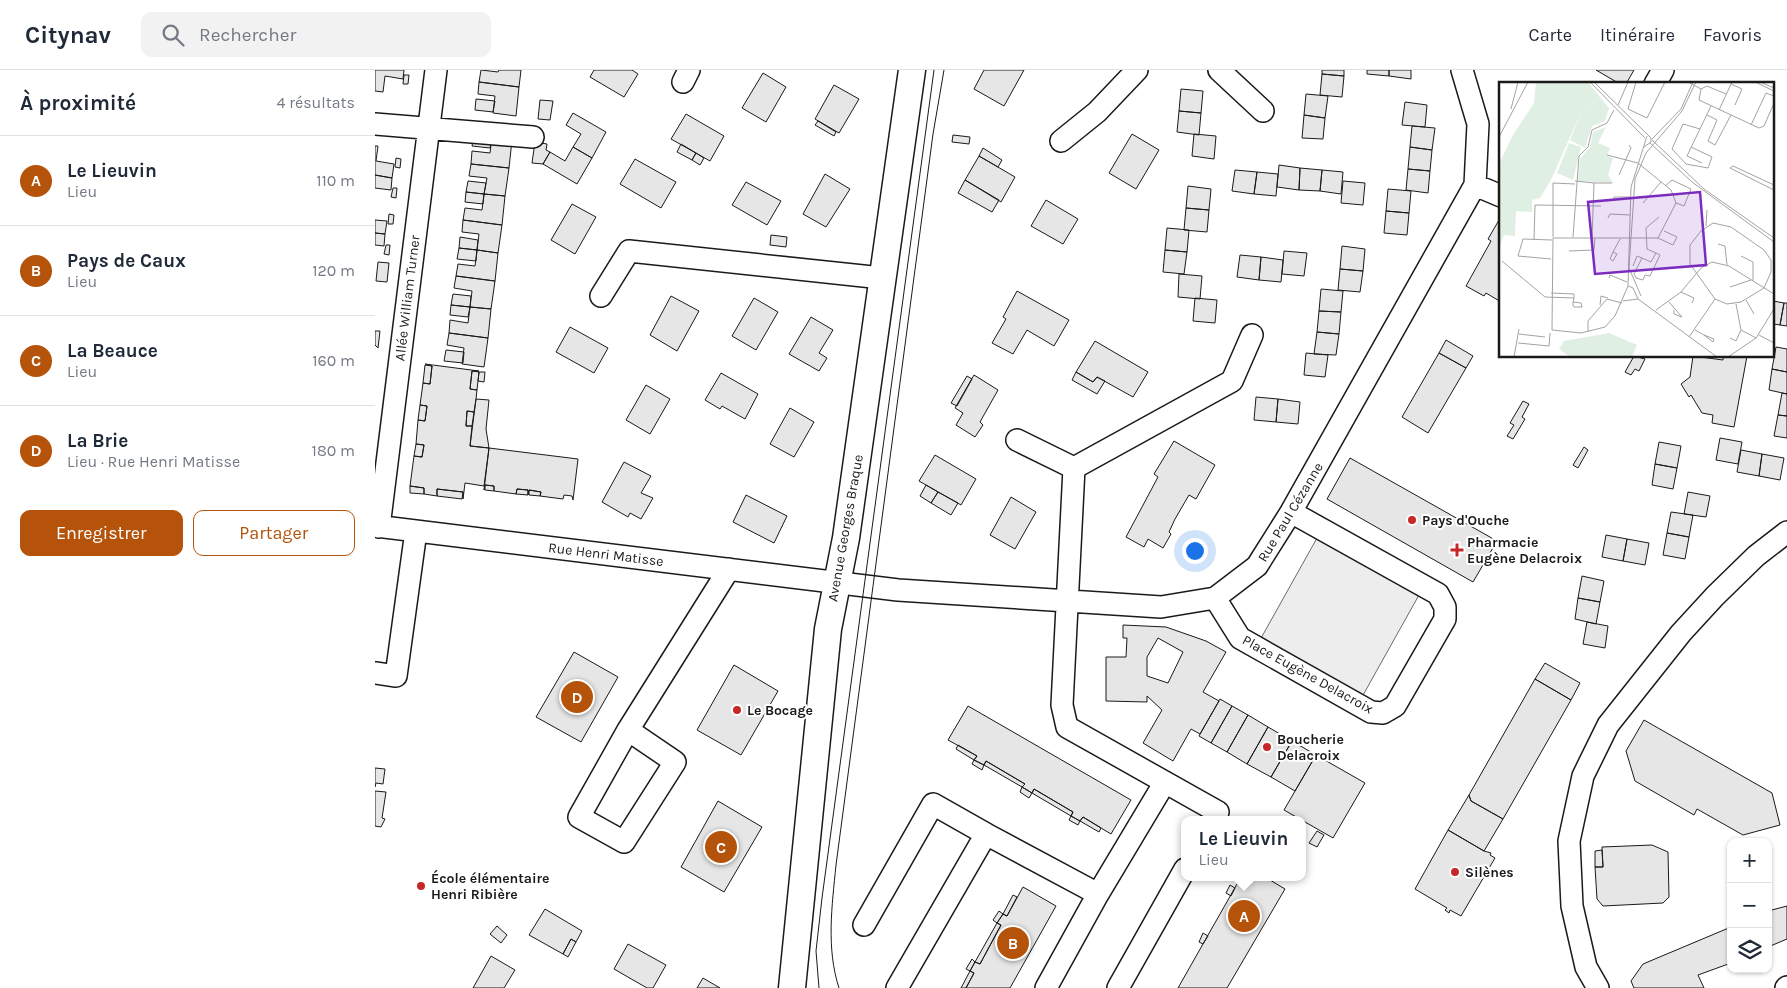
<!DOCTYPE html>
<html lang="fr">
<head>
<meta charset="utf-8">
<style>
  body { margin:0; font-family:Karla,sans-serif; background:#f2f2f3; color:#1f2937 }
  .controls { position:absolute; right:15px; bottom:15px; display:grid; overflow:hidden; border-radius:10px; box-shadow:0 1px 4px #0004 }
  .controls button { width:45px; height:45px; display:grid; place-items:center; padding:0; border:0; border-bottom:1px solid #e0e1e3; background:#fff; color:#1f2937; font:25px sans-serif }
  .you { position:absolute; left:819px; top:480px; width:18px; height:18px; margin:-12px; border:4px solid #fff; border-radius:50%; background:#1a73e8; box-shadow:0 0 0 8px #1a73e833 }
  .badge { display:grid; place-items:center; width:32px; height:32px; border-radius:50%; background:#b45309; color:#fff; font-size:16px; font-weight:700 }
  .pin { position:absolute; translate:-50% -50%; border:2px solid #fff; box-shadow:0 1px 5px #0006 }
  .popup { position:absolute; left:806px; top:746px; width:125px; height:65px; box-sizing:border-box; display:grid; place-content:center; border-radius:10px; background:#fff; filter:drop-shadow(0 1px 4px #0005); font-size:16px; white-space:nowrap; color:#747a83 }
  .popup b { font-size:19px; color:#1f2937 }
  .popup::after { content:''; position:absolute; left:50%; top:100%; margin-left:-10px; border:10px solid transparent; border-top-color:#fff }
  .list { margin:0; padding:0; list-style:none }
  h2 { display:flex; justify-content:space-between; align-items:center; height:65px; margin:0; padding:0 20px; font-size:21px }
  h2 small { font-size:16px; font-weight:400; color:#747a83 }
  .list li { display:grid; grid-template-columns:32px 1fr auto; gap:15px; align-items:center; box-sizing:border-box; height:90px; padding:0 20px; border-top:1px solid #e0e1e3 }
  .list b { display:block; font-size:19px; white-space:nowrap }
  .list p { margin:0; font-size:16px; white-space:nowrap; color:#747a83 }
  .list em { font-size:16px; font-style:normal; color:#747a83 }
  .actions { display:flex; gap:10px; padding:15px 20px }
  .actions a { flex:1; padding:11px 0; border:1px solid #b45309; border-radius:10px; text-align:center; font-size:18px; color:#b45309 }
  .actions .main { background:#b45309; color:#fff }
  .icon { flex:none; width:28px; height:28px; fill:none; stroke:currentColor; stroke-width:2; stroke-linecap:round; stroke-linejoin:round }
  .map { position:relative; flex:none; width:1412px; height:918px; overflow:hidden }
  header { display:flex; align-items:center; gap:30px; box-sizing:border-box; height:70px; padding:0 25px; background:#fff; border-bottom:1px solid #e0e1e3 }
  header strong { font-size:24px }
  nav { display:flex; gap:28px; margin-inline-start:auto; font-size:18px }
  .search { width:350px; height:45px; background:#f2f2f3; display:flex; align-items:center; gap:12px; box-sizing:border-box; padding:0 18px; border-radius:10px; color:#747a83; font-size:19px }
  main { display:flex }
  aside { flex:1; background:#fff }
  .map>svg:first-child { display:block }
</style>
</head>
<body>
<header>
<strong>Citynav</strong>
<div class="search"><svg class="icon" aria-label="search" viewBox="0 0 24 24"><circle cx="10" cy="10" r="6"/><path d="M15 15l6 6"/></svg>Rechercher</div>
<nav><a>Carte</a><a>Itinéraire</a><a>Favoris</a></nav>
</header>
<main>
<aside>
<h2>À proximité<small>4 résultats</small></h2>
<ul class="list">
<li><span class="badge">A</span><div><b>Le Lieuvin</b><p>Lieu</p></div><em>110 m</em></li>
<li><span class="badge">B</span><div><b>Pays de Caux</b><p>Lieu</p></div><em>120 m</em></li>
<li><span class="badge">C</span><div><b>La Beauce</b><p>Lieu</p></div><em>160 m</em></li>
<li><span class="badge">D</span><div><b>La Brie</b><p>Lieu · Rue Henri Matisse</p></div><em>180 m</em></li>
</ul>
<div class="actions"><a class="main">Enregistrer</a><a>Partager</a></div>
</aside>
<div class="map">
<svg width="1412" height="918" viewBox="0 0 1412 918">
  <rect width="100%" height="100%" fill="#fff"/>
  <path fill="#ededed" stroke="#6a6a6a" d="M942 468 1044 525 987 627 885 570Z"/>
  <path fill="#e6e6e6" stroke="#1a1a1a" fill-rule="evenodd" d="M0 0H29L28 9 10 6 8 22 0 21Z
    M106 0 123 2 124 0H146L144 17 104 12Z
    M219 0H257L263 4 249 27 215 7Z
    M609 0H649L629 36 599 19Z
    M947 0H969V6L947 4Z
    M992 0H1014V6L992 4Z
    M1014 0H1036V9L1014 6Z
    M1221 0H1259L1251 14H1245Z
    M388 3 411 17 391 52 367 38Z
    M947 4 969 6 967 27 945 25Z
    M29 5H34L33 14H28Z
    M104 12 144 17 141 46 118 43 120 26 103 24Z
    M459 15 484 29 464 63 440 49Z
    M806 19 828 21 826 43 804 41Z
    M931 24 953 26 950 48 929 45Z
    M101 29 120 31 118 42 100 40Z
    M165 30 178 31 175 50 163 49Z
    M1030 32 1052 35 1050 57 1027 55Z
    M804 41 826 43 824 65 802 62Z
    M198 43 231 62 217 88 198 77 206 64 191 55Z
    M311 44 349 66 335 91 296 69Z
    M929 45 950 48 948 69 927 68Z
    M443 51 461 62 459 66 440 55Z
    M1037 56 1060 58 1057 80 1035 77Z
    M757 64 784 80 761 119 734 103Z
    M819 64 841 66 839 89 817 86Z
    M99 65 117 68 115 78 97 76Z
    M578 65 595 67 594 74 577 72Z
    M117 67 137 70 134 98 96 94 97 81 115 83Z
    M160 72 172 74 171 80 175 82 168 94 157 93Z
    M306 74 321 83 317 90 302 82Z
    M0 76H3L1 91 19 94 17 108 0 105Z
    M198 77 217 88 202 114 168 94 175 82 190 91Z
    M1035 77 1057 80 1055 101 1033 99Z
    M608 78 627 90 623 97 604 86Z
    M321 83 329 88 325 95 317 90Z
    M604 86 640 107 626 132 590 110Z
    M21 88 26 89 25 98 20 97Z
    M260 89 301 112 286 138 245 114Z
    M96 94 134 98 130 126 109 124 112 108 94 106Z
    M904 95 925 98 924 120 902 117Z
    M925 98 947 100 945 121 924 120Z
    M1033 99 1055 101 1053 123 1031 120Z
    M860 100 882 102 879 124 857 121Z
    M947 100 968 102 966 124 945 121Z
    M882 102 903 104 901 126 879 124Z
    M450 104 475 119 451 157 428 144Z
    M0 105 17 108 16 120 0 118Z
    M590 110 624 130 617 142 583 123Z
    M93 111 111 113 109 124 91 122Z
    M968 111 990 113 988 135 966 133Z
    M371 112 406 131 392 155 357 135Z
    M813 116 836 119 834 140 811 138Z
    M18 118H22L21 128 16 127Z
    M1013 119 1036 121 1034 143 1011 141Z
    M91 122 109 124 108 134 90 132Z
    M109 124 130 126 127 155 88 150 90 138 107 140Z
    M671 130 703 149 688 174 656 156Z
    M197 134 221 147 200 184 176 170Z
    M811 138 834 140 832 162 809 160Z
    M1011 141 1034 143 1032 165 1009 163Z
    M14 144 19 145 18 154H13Z
    M0 150 12 151 10 164 0 163Z
    M88 150 127 155 123 183 102 180 104 164 87 162Z
    M1124 150 1126 151V232L1111 223 1109 226 1091 216 1116 171 1113 169Z
    M792 158 814 160 812 182 790 180Z
    M0 163 10 164 9 176 0 175Z
    M396 165 412 167 411 177 395 175Z
    M85 167 103 170 102 180 84 178Z
    M11 175H15L14 185 9 184Z
    M967 176 990 179 988 201 965 199Z
    M84 178 102 180 101 191 82 189Z
    M102 180 123 183 120 211 81 206 83 194 100 196Z
    M790 180 812 182 809 204 788 202Z
    M909 181 932 183 929 206 907 204Z
    M865 185 886 187 884 210 862 207Z
    M886 187 908 190 906 212 884 210Z
    M3 192 14 193 12 212 1 211Z
    M965 199 988 201 985 222 963 220Z
    M804 204 827 206 825 229 803 227Z
    M81 206 120 211 116 239 95 237 97 221 79 218Z
    M946 219 968 221 966 242 944 241Z
    M642 221 694 250 679 276 652 260 638 284 617 273 631 249 628 247Z
    M78 224 96 226 95 237 76 235Z
    M296 226 324 241 302 281 275 265Z
    M379 228 403 242 381 280 357 266Z
    M820 228 842 230 840 253 818 251Z
    M1398 231 1409 233 1405 255 1398 254Z
    M1409 233H1412V256L1405 255Z
    M76 235 95 237 93 247 75 245Z
    M95 237 116 239 113 268 74 263 75 250 93 253Z
    M944 241 966 242 964 264 942 262Z
    M436 247 458 260 444 283 452 288 444 301 414 284Z
    M195 257 233 278 219 303 181 282Z
    M0 261H5L3 278 0 275Z
    M942 262 964 264 961 285 939 284Z
    M74 263 113 268 109 297 87 294 89 278 72 275Z
    M1071 270 1098 286 1091 298 1064 283Z
    M720 271 773 302 758 327 722 307 718 312 701 302Z
    M1401 277 1412 279V302L1397 299Z
    M71 280 89 282 88 293 69 291Z
    M931 283 953 285 950 307 929 305Z
    M1064 283 1091 298 1053 363 1027 347Z
    M1259 286 1270 289 1264 301 1260 299 1256 305 1250 302Z
    M1318 286 1348 290V286H1372L1359 357 1337 353 1338 345 1327 343 1316 325 1314 327 1306 314 1315 307Z
    M50 294 104 301H97L95 319 102 320 101 329 99 342 92 341 91 356H97L95 376 114 378 109 416 90 413 88 429V422L62 419V426L49 424V418L35 416 39 386 47 387 49 375 41 374 43 350 50 351 52 336 45 335 48 313 55 314 57 296Z
    M50 295 57 296 55 314 48 313Z
    M1397 299 1412 302V324L1394 320Z
    M97 301 104 302 102 320 95 319Z
    M104 302H110L109 312 103 311Z
    M701 302 718 312 722 307 730 311 722 324 697 310Z
    M346 303 383 324 370 349 347 336 345 339 330 330Z
    M599 305 623 320 605 352 608 355 600 367 581 355 588 343 580 338Z
    M592 306 597 309 582 336 576 333Z
    M271 315 295 329 275 364 251 350Z
    M1407 323 1412 324V346L1403 345Z
    M881 327 903 329 901 352 879 350Z
    M101 329 114 330 111 359 114 378 95 376Z
    M903 329 925 332 923 354 901 352Z
    M1148 331 1154 334 1147 347 1150 349 1138 369 1132 366 1139 355 1135 353Z
    M45 335 52 336 50 351 43 350Z
    M415 338 439 352 419 387 395 374Z
    M92 341 99 342 97 356H91Z
    M1403 345 1412 346V368L1399 366Z
    M1345 368 1367 372 1363 394 1341 390Z
    M799 371 840 395 821 429 814 425 800 449 794 462 796 464 788 478 773 469 769 477 751 467 783 407 779 404Z
    M1284 372 1306 376 1302 398 1280 394Z
    M41 374 49 375 47 387 39 386Z
    M1209 377 1213 380 1203 398 1198 395Z
    M114 378 203 389 198 430 197 426 189 425 188 429 165 426 166 422 154 420 153 425V420L142 419 141 424 119 421V416L110 415 109 420Z
    M1366 380 1387 384 1384 406 1362 402Z
    M1387 384 1409 388 1405 410 1384 406Z
    M560 385 601 409 586 435 544 411Z
    M975 388 1122 471 1098 512 952 429Z
    M249 392 276 406 266 423 278 428 266 449 255 443 253 447 227 432Z
    M1280 394 1302 398 1298 419 1277 415Z
    M110 415 119 416V421L110 420Z
    M551 415 563 422 556 433 545 426Z
    M35 416 49 418V424L35 423Z
    M62 419 88 422 87 429 62 426Z
    M142 419 153 420V425L141 424Z
    M154 420 166 422 165 426 154 425Z
    M563 422 583 433 576 445 556 433Z
    M1313 422 1335 426 1331 447 1309 444Z
    M371 425 412 446 399 473 358 452Z
    M636 427 661 442 640 479 615 465Z
    M1296 442 1318 445 1314 467 1292 463Z
    M1292 463 1314 467 1310 489 1288 485Z
    M1231 465 1252 469 1248 491 1227 487Z
    M1252 469 1274 473 1270 495 1248 491Z
    M1207 506 1229 511 1225 532 1203 528Z
    M1203 528 1225 532 1221 554 1200 549Z
    M1212 552 1233 556 1230 578 1208 574Z
    M748 555 791 557 831 571 851 582 828 622 844 631 825 664 816 659 798 691 768 673 787 640 772 626V632L731 631V587H751L752 568H748ZM783 568 808 582 793 613 772 606V587Z
    M199 582 243 607 206 672 161 647Z
    M1170 593 1205 613 1196 630 1160 609Z
    M359 595 403 621 366 685 322 660Z
    M1160 609 1196 630 1128 749 1096 731 1094 725Z
    M845 629 857 636 836 673 824 666Z
    M593 636 756 730 736 764 708 747 705 751 696 746 698 742 659 719 657 723 647 717 650 714 611 691 609 695 599 690 602 686 573 670Z
    M857 636 873 645 852 682 836 673Z
    M873 645 893 657 872 694 852 682Z
    M1269 650 1397 723 1405 755 1368 765 1322 739 1319 745 1260 711 1251 681Z
    M893 657 917 671 896 707 872 694Z
    M917 671 941 685 920 721 896 707Z
    M583 675 602 686 599 690 581 679Z
    M941 685 990 713 958 768 909 740Z
    M599 690 609 695 607 700 597 694Z
    M611 691 650 714 647 717 609 695Z
    M0 698 10 699 8 714 1 713 0 717Z
    M647 717 657 723 654 728 645 722Z
    M659 719 698 742 696 746 657 723Z
    M0 721 11 722 7 748 10 749 6 757 0 756Z
    M1094 725 1096 731 1128 749 1109 781 1073 760Z
    M343 731 387 757 349 822 306 797Z
    M696 746 705 751 703 755 694 750Z
    M708 747 726 758 724 762 705 751Z
    M1073 760 1109 781 1116 783 1115 785 1120 788 1086 846 1075 840 1074 843 1070 840 1072 838 1040 819Z
    M942 761 949 765 942 777 934 773Z
    M1277 775 1293 782 1294 827 1288 833 1228 836 1222 829 1220 797H1228L1227 777Z
    M1227 780 1228 797H1220V781Z
    M866 807H890L910 819 852 918H803Z
    M855 815 860 818 856 826 851 823Z
    M648 817 681 836 635 918H591L599 903 595 901 600 892 605 894 626 855 622 853 628 844 632 846Z
    M638 825 642 827 632 846 628 844Z
    M1412 836V869L1393 877V841Z
    M170 839 207 861 201 872 196 869 188 884 154 865Z
    M624 841 628 844 622 853 618 850Z
    M622 853 626 855 605 894 600 892Z
    M122 856 132 865 126 873 115 864Z
    M1356 857V893L1323 905 1329 918H1259L1256 911 1268 894Z
    M828 863 833 866 828 874 824 872Z
    M196 869 201 872 193 887 188 884Z
    M253 874 291 895 278 918H272L239 899Z
    M116 886 140 900 129 918H98Z
    M597 889 600 892 595 901 591 899Z
    M595 901 599 903 591 918H586Z
    M328 908 345 918H322Z"/>
  <g fill="none" stroke-linecap="round" stroke-linejoin="round">
    <g stroke="#1a1a1a" stroke-width="24">
      <path id="minor" d="M844 0 888 41
        M308 12 314 0
        M1280 14 1288 0
        M0 54 158 67
        M686 71 722 42 762 0
        M1100 115 1126 126
        M226 226 254 181 507 208
        M642 370 699 398
        M0 456 523 520 786 537 840 528 882 496 916 442 1100 115 1103 54 1087 0
        M4 457 61 0
        M840 528 865 568 996 642 1008 643 1020 636 1070 549V537L1063 524 916 442
        M0 603 21 606 41 461
        M253 660 300 692 249 772 204 747 253 660 354 499
        M838 750 843 742 692 657 687 635 699 398 857 311 877 265
        M489 855 558 734 611 764
        M522 918 611 764 723 824 790 712
        M671 918 723 824
        M743 918 810 799
        M1223 918 1211 897 1197 836 1194 771 1208 706 1233 655 1306 563 1340 526 1381 486 1412 462
        M1411 918 1412 917"/>
    </g>
    <g stroke="#1a1a1a" stroke-width="29">
      <path id="tertiary" d="M417 918 453 559 471 468 537 0"/>
    </g>
    <use href="#minor" stroke="#fff" stroke-width="21"/>
    <use href="#tertiary" stroke="#fff" stroke-width="26"/>
    <path stroke="#1a1a1a" stroke-width="1" d="M444 918 441 881 447 828 559 0
      M464 918C451 878 457 836 461 795L558 64 569 0"/>
  </g>
  <g fill="#c62828" stroke="#fff" stroke-width="2">
    <circle cx="1037" cy="450" r="5"/>
    <path d="M1079.5 472.5h5v5h5v5h-5v5h-5v-5h-5v-5h5z"/>
    <circle cx="362" cy="640" r="5"/>
    <circle cx="892" cy="677" r="5"/>
    <circle cx="1080" cy="802" r="5"/>
    <circle cx="46" cy="816" r="5"/>
  </g>
  <g text-anchor="middle" stroke-width="4" stroke-linejoin="round" paint-order="stroke">
    <g font-size="14" fill="#1a1a1a" stroke="#fff">
      <text transform="translate(32 228) rotate(-83)" y="5">Allée William Turner</text>
      <text transform="translate(915 442) rotate(-59)" y="5">Rue Paul Cézanne</text>
      <text transform="translate(470 458) rotate(-80)" y="5">Avenue Georges Braque</text>
      <text transform="translate(231 484) rotate(7)" y="5">Rue Henri Matisse</text>
      <text transform="translate(933 604) rotate(29)" y="5">Place Eugène Delacroix</text>
    </g>
    <g font-size="14" font-weight="bold" fill="#1a1a1a" stroke="#fff" text-anchor="start">
      <text x="1047" y="455">Pays d'Ouche</text>
      <text x="1092" y="477">Pharmacie<tspan x="1092" dy="16">Eugène Delacroix</tspan></text>
      <text x="372" y="645">Le Bocage</text>
      <text x="902" y="674">Boucherie<tspan x="902" dy="16">Delacroix</tspan></text>
      <text x="1090" y="807">Silènes</text>
      <text x="56" y="813">École élémentaire<tspan x="56" dy="16">Henri Ribière</tspan></text>
    </g>
  </g>
  <g transform="translate(1124 12)">
    <rect width="275" height="275" fill="#fff"/>
    <path d="M101 15 110 26 106 39 93 44 86 66 71 58 82 30ZM107 45 99 61 111 66 108 74 114 76 109 93 114 101 79 99 81 77 91 65 94 50ZM70 61 82 65 74 98 58 91Z" fill="#e0efe3"/>
    <path d="M37 0H89L101 15 82 30 52 98 41 116 33 118V130L17 129 16 154 5 153 0 166V82L14 53 35 21ZM110 251 138 263 133 275H71L60 267 65 259Z" fill="#e0efe3"/>
    <path fill="none" stroke="#a3a3a3" stroke-width="1" d="M91 0 146 56M95 0 152 56V60L145 65M137 0 129 27 148 36 166 0M189 0 202 7 200 18 260 46 265 44 275 21M256 0 275 9M261 0 275 6M232 2 243 7 236 23M202 7 208 4 227 12M0 20V36M119 23 129 0M12 27 19 0M220 28 233 0M208 33 218 38 209 59 216 63 232 33M252 43 267 11 275 14M0 55 29 0M153 57 182 27 194 0M153 58 205 107 275 156M151 61 193 100 275 160M192 65 213 75 209 86 187 82 173 67 184 42 201 47M203 81 188 74 212 24M120 93 132 66 130 63M76 99 95 101M275 103 234 84 231 86 275 108M166 104 173 98 192 107 185 124 177 121M114 119 115 115H132M144 121 162 100M109 136 111 132 131 133M214 141 232 145 265 168 272 178V190L265 206 242 220 228 222 216 217 191 182V163L202 149ZM207 144 208 128M54 155V101L76 102M74 155 80 74 89 65 93 48 108 41 115 28M93 156 95 101H113M159 156 174 163 178 155 165 149M35 158 36 123 102 124M219 162 226 164 228 183M70 169 95 168 96 156M114 170 118 172 114 179 111 177 114 170 121 157M157 171 152 180 143 176 135 192 137 196 144 198 146 193 151 194 161 173 157 171 148 167 147 146 160 135M242 174 254 180V199M52 177 19 174 24 157 53 158M3 179 46 215 75 216M134 184 138 174 143 176M110 196 111 193 128 200M129 204 132 105 148 54M129 204 134 206 139 217M231 205 252 198M182 210 195 216 193 221M52 211 75 212V216L74 220V224L75 225H83L82 221 74 220M142 214 130 186 136 97 147 71 183 29 197 0M139 217 218 275M247 218 255 232M124 219 139 217M170 220 183 235 175 232V228M237 222 242 248 257 256M101 223 102 214 109 216M157 228 182 210 202 186 213 180 230 184 275 212M53 248 54 156H159L177 121 172 108 139 81 108 73M53 248 82 251 106 245 116 234 129 204M196 248 205 253 215 257 214 260 205 253M89 250V239L108 217 123 221M20 252 46 255M260 253 275 261M190 255 216 217M231 256 237 259 242 248M19 261 50 264 51 251M15 275 20 247M229 275 257 256 275 227"/>
    <path fill="#7b2cbf" fill-opacity="0.15" stroke="#7b2cbf" stroke-width="2.5" d="M201 110 207 183 96 192 89 120Z"/>
    <rect width="275" height="275" fill="none" stroke="#1a1a1a" stroke-width="2.5"/>
  </g>
</svg>
<div class="controls">
<button>+</button>
<button>−</button>
<button><svg class="icon" aria-label="layers" viewBox="0 0 24 24"><path d="M12 4l9 5-9 5-9-5zM3 14l9 5 9-5"/></svg></button>
</div>
<div class="you"></div>
<div class="pin badge" style="left:869px;top:846px">A</div>
<div class="popup"><b>Le Lieuvin</b>Lieu</div>
<div class="pin badge" style="left:638px;top:873px">B</div>
<div class="pin badge" style="left:346px;top:777px">C</div>
<div class="pin badge" style="left:202px;top:627px">D</div>
</div>
</main>
</body>
</html>
